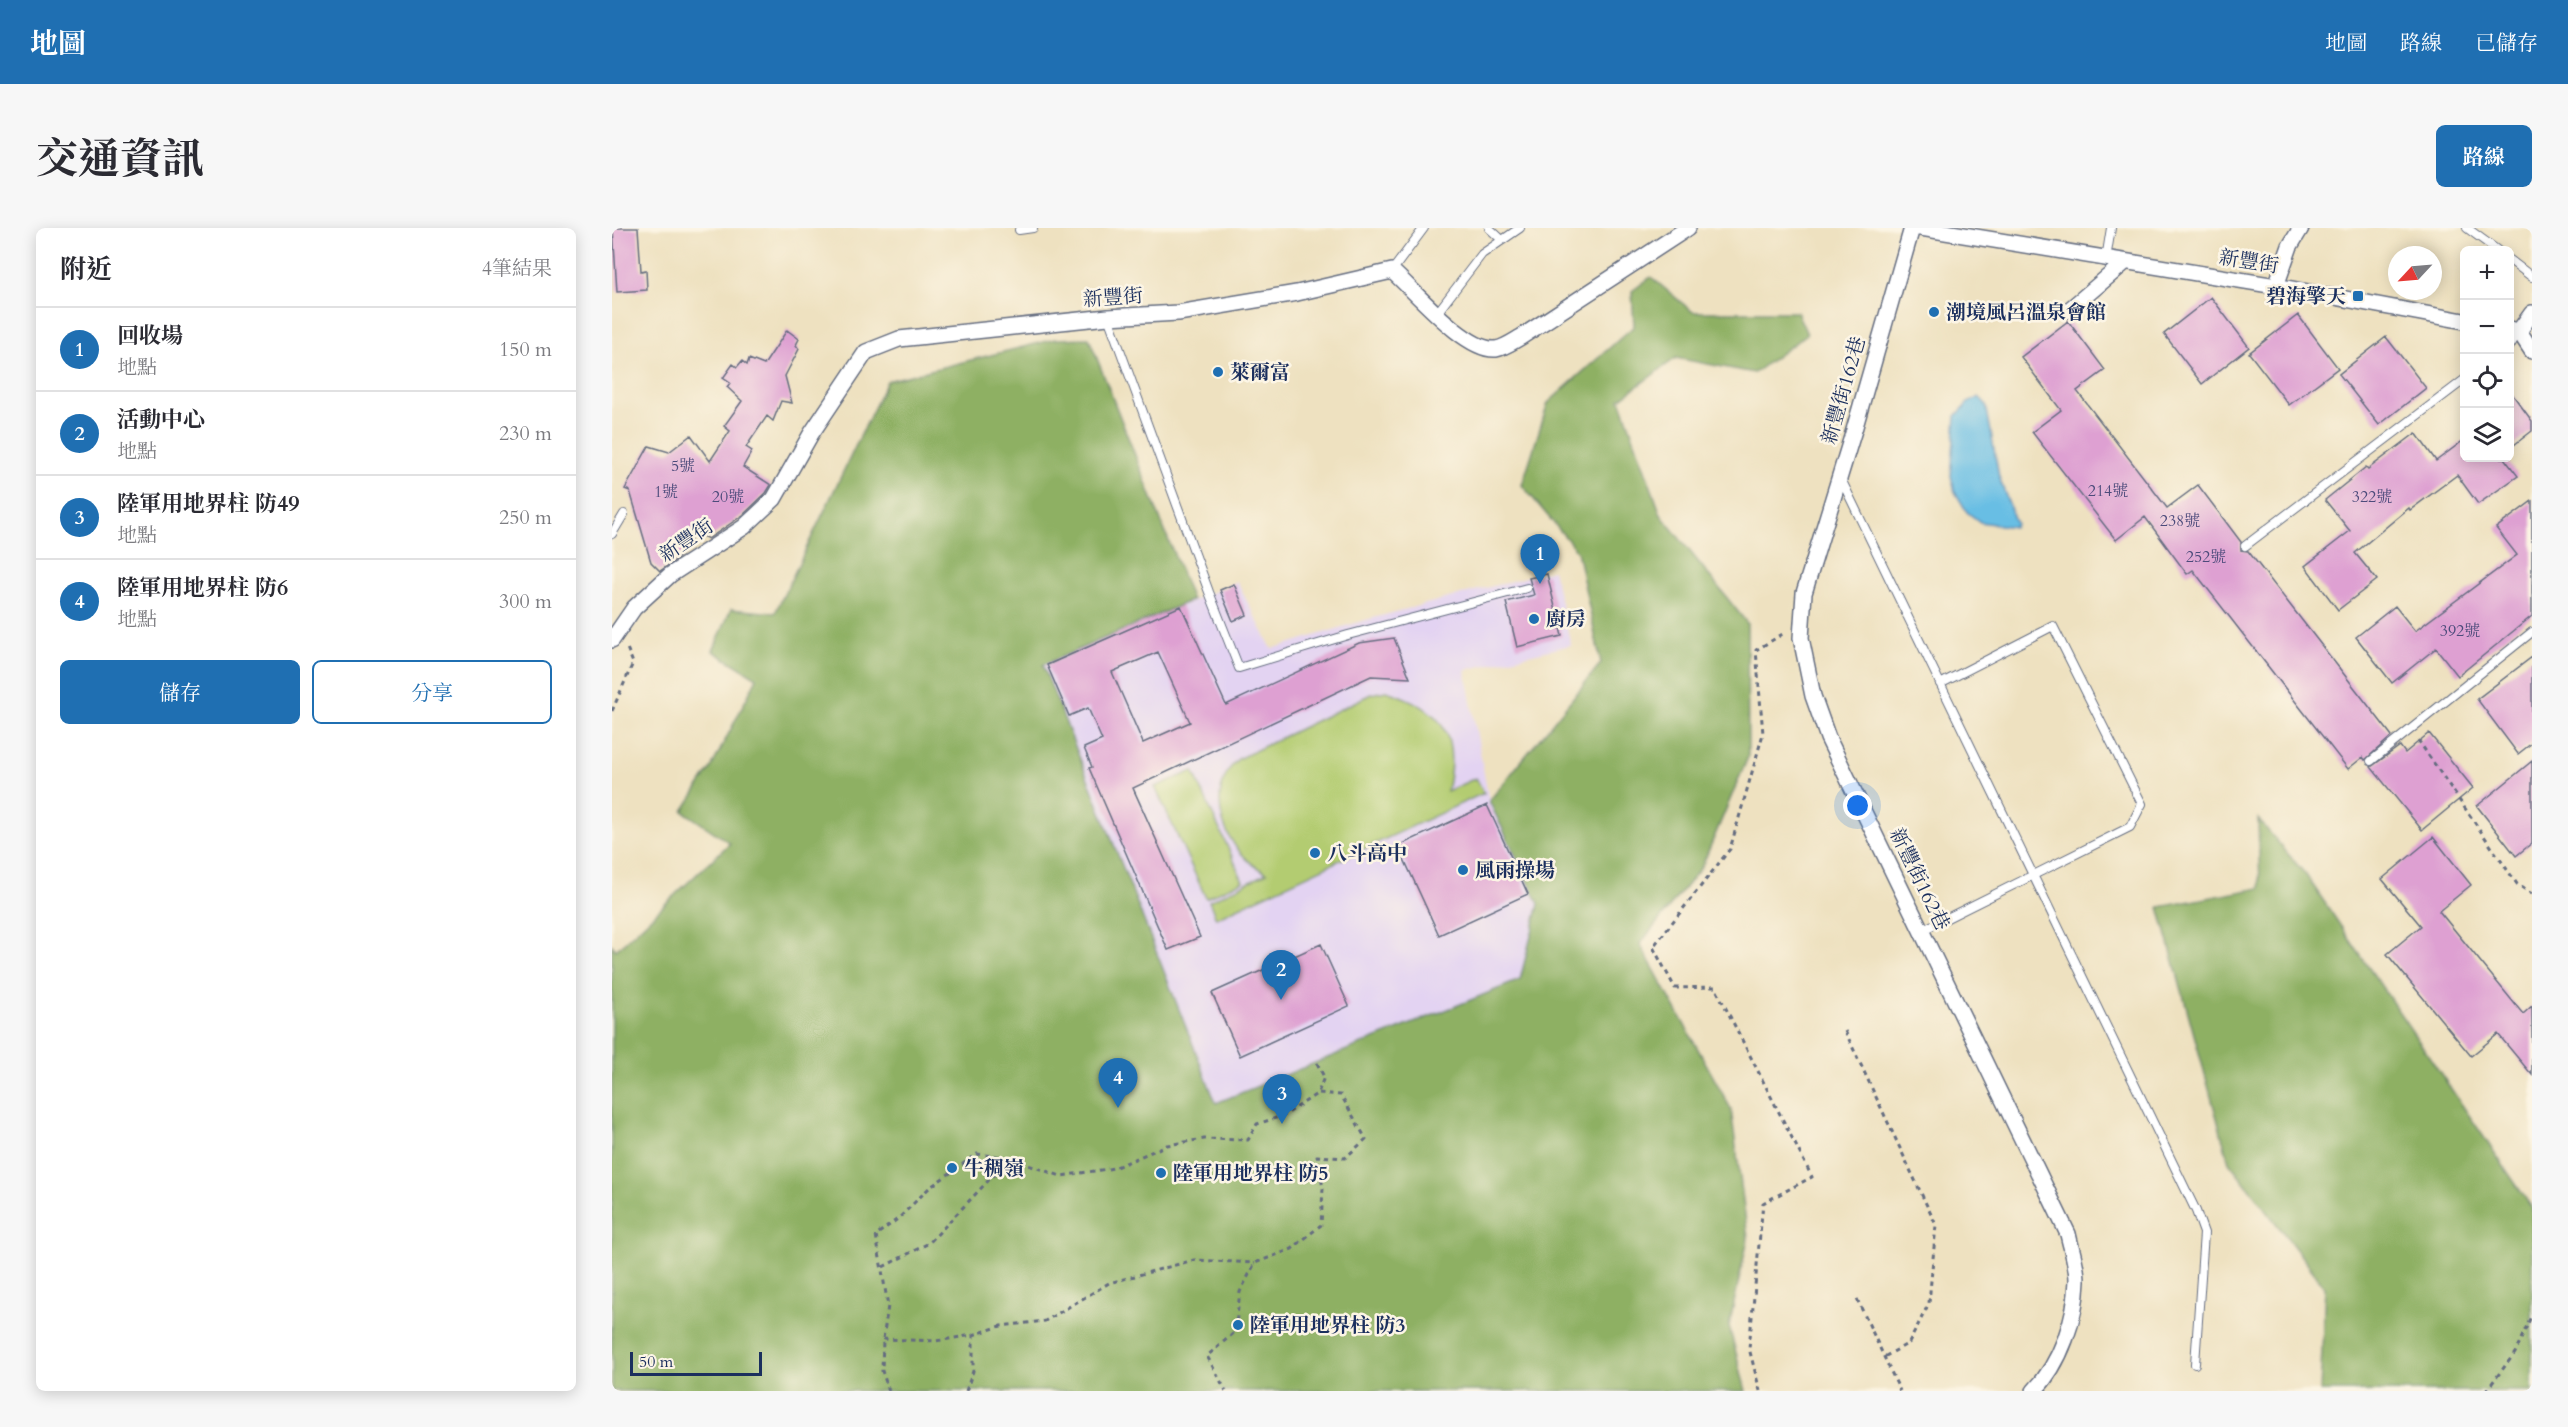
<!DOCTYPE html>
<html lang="zh-TW">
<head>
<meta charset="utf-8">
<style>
  body { margin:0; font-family:Cardo,"Noto Serif TC",serif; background:#f7f7f7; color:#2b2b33 }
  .controls { position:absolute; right:18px; top:18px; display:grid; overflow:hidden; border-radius:9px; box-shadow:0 3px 15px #0003 }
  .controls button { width:54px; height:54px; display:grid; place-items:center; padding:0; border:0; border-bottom:2px solid #e1e1e2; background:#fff; color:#2b2b33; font:30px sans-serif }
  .compass { position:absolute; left:1776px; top:18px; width:54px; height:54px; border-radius:50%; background:#fff; box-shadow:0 3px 15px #0003; rotate:244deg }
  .scale { position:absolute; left:18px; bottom:15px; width:132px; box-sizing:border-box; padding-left:6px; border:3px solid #1b2f5e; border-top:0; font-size:16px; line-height:21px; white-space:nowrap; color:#1b2f5e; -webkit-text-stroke:4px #fcf5e5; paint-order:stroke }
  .you { position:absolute; left:1246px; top:578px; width:21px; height:21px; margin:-15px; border:4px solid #fff; border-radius:50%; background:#1a73e8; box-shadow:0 0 0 9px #1a73e833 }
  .badge { display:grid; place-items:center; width:39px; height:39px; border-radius:50%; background:#1f6fb2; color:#fff; font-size:20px; font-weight:700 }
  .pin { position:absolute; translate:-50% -50px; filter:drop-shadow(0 2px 3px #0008) }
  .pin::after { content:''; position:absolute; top:32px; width:21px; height:18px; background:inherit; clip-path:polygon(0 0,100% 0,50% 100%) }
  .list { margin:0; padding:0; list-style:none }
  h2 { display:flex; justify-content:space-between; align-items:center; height:78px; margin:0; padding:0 24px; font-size:26px }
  h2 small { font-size:20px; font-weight:400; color:#7c7c81 }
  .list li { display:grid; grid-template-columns:39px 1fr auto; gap:18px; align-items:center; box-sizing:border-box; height:84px; padding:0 24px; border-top:2px solid #e1e1e2 }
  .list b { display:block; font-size:22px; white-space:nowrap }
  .list p { margin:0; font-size:20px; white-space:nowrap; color:#7c7c81 }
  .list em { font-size:20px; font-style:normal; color:#7c7c81 }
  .actions { display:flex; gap:12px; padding:18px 24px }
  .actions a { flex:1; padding:14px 0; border:2px solid #1f6fb2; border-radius:9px; text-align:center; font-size:21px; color:#1f6fb2 }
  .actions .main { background:#1f6fb2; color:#fff }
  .icon { flex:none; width:33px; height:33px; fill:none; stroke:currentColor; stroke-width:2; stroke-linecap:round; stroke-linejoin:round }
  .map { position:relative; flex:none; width:1920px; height:1163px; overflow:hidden; border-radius:9px }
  header { display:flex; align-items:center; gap:36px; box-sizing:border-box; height:84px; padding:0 30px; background:#1f6fb2; color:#fff }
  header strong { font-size:28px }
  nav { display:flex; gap:33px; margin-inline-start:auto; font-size:21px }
  .intro { display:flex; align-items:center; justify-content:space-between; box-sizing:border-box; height:144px; padding:0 36px }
  h1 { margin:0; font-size:42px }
  .button { padding:15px 27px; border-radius:9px; background:#1f6fb2; color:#fff; font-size:21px; font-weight:700 }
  main { display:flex; gap:36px; padding:0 36px }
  aside { flex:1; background:#fff; border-radius:9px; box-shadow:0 3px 15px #0003 }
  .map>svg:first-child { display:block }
</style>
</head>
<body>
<header>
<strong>地圖</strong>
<nav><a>地圖</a><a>路線</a><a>已儲存</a></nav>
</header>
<div class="intro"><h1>交通資訊</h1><a class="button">路線</a></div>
<main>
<aside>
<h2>附近<small>4筆結果</small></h2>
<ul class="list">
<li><span class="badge">1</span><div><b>回收場</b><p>地點</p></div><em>150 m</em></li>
<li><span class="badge">2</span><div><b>活動中心</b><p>地點</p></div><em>230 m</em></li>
<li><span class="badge">3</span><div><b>陸軍用地界柱 防49</b><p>地點</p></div><em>250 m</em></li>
<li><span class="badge">4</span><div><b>陸軍用地界柱 防6</b><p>地點</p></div><em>300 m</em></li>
</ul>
<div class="actions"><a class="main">儲存</a><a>分享</a></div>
</aside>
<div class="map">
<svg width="1920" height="1163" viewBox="0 0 1920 1163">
  <rect width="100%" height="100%" fill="#fcf5e5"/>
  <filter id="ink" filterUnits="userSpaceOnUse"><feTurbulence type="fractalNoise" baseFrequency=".0167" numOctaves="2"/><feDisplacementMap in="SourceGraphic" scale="12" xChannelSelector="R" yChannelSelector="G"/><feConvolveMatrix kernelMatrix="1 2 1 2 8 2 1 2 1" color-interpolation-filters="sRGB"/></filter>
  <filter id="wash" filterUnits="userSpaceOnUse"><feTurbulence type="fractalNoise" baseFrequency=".008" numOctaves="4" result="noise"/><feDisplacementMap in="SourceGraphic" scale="24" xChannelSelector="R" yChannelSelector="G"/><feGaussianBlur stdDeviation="1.35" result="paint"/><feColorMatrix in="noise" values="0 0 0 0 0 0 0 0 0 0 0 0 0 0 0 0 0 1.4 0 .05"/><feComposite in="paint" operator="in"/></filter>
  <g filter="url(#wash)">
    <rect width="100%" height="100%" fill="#eee1c0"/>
    <path fill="#e3d3f2" d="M941 342 959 417 853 442 877 573 927 676 908 753 604 875 431 437 625 354 660 421 750 393Z"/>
    <path fill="#b3cc71" stroke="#677e68" stroke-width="1.5" d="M774 463C830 480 848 506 835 563L864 550 872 565 604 690 597 673 655 645C614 626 589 566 626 531L759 466Z
      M581 543 631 653 594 670 543 559Z"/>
    <path fill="#8eb063" stroke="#547060" stroke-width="1.5" d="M1039 49 1081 84H1185L1195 106 1142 145 1064 130 1008 171 1049 287 1135 395 1136 529 1090 638 1028 716 1119 881 1136 1010 1117 1098 1134 1163H0V717L4 722 118 615 71 583 99 540 145 450 101 423 119 381 163 385 275 153 443 111 477 110 580 372 431 437 604 875 908 752 927 676 877 573 989 435 965 323 910 257 936 175 1022 98 1020 63Z
      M1646 591 1694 647 1920 980V1163H1708L1713 1059 1617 934 1547 679 1648 660Z"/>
    <path fill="#67bee4" stroke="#4176a1" stroke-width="1.5" d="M1367 169 1374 176 1387 249 1404 296 1402 299 1368 294 1355 284 1343 264 1339 248 1344 188 1356 175Z"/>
    <g id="blocks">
      <path fill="#dea0d2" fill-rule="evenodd" d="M1 0H26L29 43 34 42 35 62 5 64Z
        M1599 69 1637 119 1590 156 1552 106Z
        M1686 87 1726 140 1677 177 1637 125Z
        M1456 93 1493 142 1465 163 1555 280 1586 257 1629 314V322L1636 323 1780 508 1753 532 1751 529 1736 541 1581 342 1575 346 1533 289 1504 312 1420 204 1449 182 1409 129Z
        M175 102 187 111 184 117 187 121 173 148 180 175 169 173 161 193 155 188 134 219 140 223 131 239 159 257 154 265 131 287 96 311 82 304 75 320 65 331 48 343 39 334 18 263 13 261 37 218 57 224 79 207 98 233 118 203 112 198 130 173 115 159 118 155 111 150 121 136 125 139 130 133 135 137 137 131 152 137Z
        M1774 109 1814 160 1767 197 1727 146Z
        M1898 163 1920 193V203L1898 220Z
        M1804 205 1824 233 1852 212V230H1892L1906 248 1866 276 1845 247 1798 282 1797 280 1743 325 1765 352 1726 382 1693 338 1738 303 1713 272 1754 239 1756 241Z
        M1920 273V388L1846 448 1824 420 1780 455 1744 409 1783 378 1803 403 1905 327 1884 300Z
        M935 346 950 408 905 419 894 374 922 367 917 350Z
        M622 356 635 387 621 393 608 362Z
        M569 378 614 477 747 415 782 410 798 450 759 448 521 560 588 709 556 722 477 540 480 539 472 520 490 512 476 480 457 488 435 437ZM546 424 578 494 531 515 500 444Z
        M1920 429V515L1906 526 1865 471Z
        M1817 505 1861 560 1810 602 1759 539 1788 518 1793 525Z
        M1920 533V615L1904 628 1865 578Z
        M875 577 916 666 827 707 786 618Z
        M1821 609 1859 657 1827 683 1911 786 1920 778V847L1886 806 1859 828 1775 726 1809 698 1770 651Z
        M709 716 737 778 628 828 600 765Z"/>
    </g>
  </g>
  <g filter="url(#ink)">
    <use href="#blocks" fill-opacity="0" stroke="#656d80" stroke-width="1.5"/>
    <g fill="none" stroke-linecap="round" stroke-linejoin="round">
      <g stroke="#656d80" stroke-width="10">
        <path id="lane" d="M877 0 890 12
          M1855 0 1885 22
          M407 2 421 0
          M1494 31 1499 0
          M1898 32 1920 49
          M780 43 812 0
          M825 85 870 26 908 0
          M496 89 597 364 627 440 736 407 915 360
          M1898 118 1907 103
          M1228 249 1584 983 1592 1005 1583 1136
          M0 306 12 286
          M1633 318 1852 152
          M1759 533 1920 404
          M1309 703 1518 599 1530 576 1441 398 1328 456"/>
      </g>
      <g stroke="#656d80" stroke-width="18">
        <path id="street" d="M1300 0 1242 202 1192 365 1189 410 1201 468 1216 510 1456 1006C1459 1020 1465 1037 1465 1052 1464 1090 1449 1135 1422 1163
          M1309 0 1664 58 1852 93
          M1664 58 1678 18 1689 0
          M1457 82 1512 35
          M1898 101 1907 103 1920 123
          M1907 103 1920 85
          M0 412 22 380 58 347 132 299 162 271 199 206 254 124 287 111 496 89 566 85 685 65 780 43C803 63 854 124 884 121 892 120 902 113 909 109L1076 0"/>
      </g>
      <path stroke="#656d80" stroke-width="3" stroke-dasharray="4.5 4.5" stroke-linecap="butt" d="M0 483 21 435 15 420
        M1806 512 1905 656 1920 666
        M1233 803 1324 997 1317 1075 1297 1115 1272 1129
        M705 835 712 849 706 865
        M271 1039 317 1015 397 931
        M1245 1071 1288 1163
        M271 1111 324 1113 361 1107 389 1098 433 1093 497 1055 582 1032 643 1035
        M277 1163 270 1143 271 1111 276 1078 264 1007 287 990 317 960 365 926 392 929 449 948 502 940 555 917 592 911 636 912 645 896 673 887 706 865 729 867 754 911 733 930 705 928 711 960 709 997 680 1021 643 1035 628 1064 623 1104 595 1128 614 1163
        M354 1163 361 1143V1107
        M1148 1163 1137 1120 1151 975 1200 949 1103 759 1063 760 1041 719 1118 621 1151 506 1144 422 1174 404
        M1874 1163 1903 1125 1920 1086"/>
      <use href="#lane" stroke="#fff" stroke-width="8"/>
      <use href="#street" stroke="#fff" stroke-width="15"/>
    </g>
  </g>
  <g fill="#1f6fb2" stroke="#fcf5e5" stroke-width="2">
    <rect x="1740" y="62" width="12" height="12" rx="3"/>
    <circle cx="1322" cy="84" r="6"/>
    <circle cx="606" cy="144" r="6"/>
    <circle cx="922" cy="391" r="6"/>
    <circle cx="703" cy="625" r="6"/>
    <circle cx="851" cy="642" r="6"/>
    <circle cx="340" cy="940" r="6"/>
    <circle cx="549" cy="945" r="6"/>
    <circle cx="626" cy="1097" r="6"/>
  </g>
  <g text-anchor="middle" stroke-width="5" stroke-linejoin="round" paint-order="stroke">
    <g font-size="16" fill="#4c4b7b">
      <text x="71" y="243">5號</text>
      <text x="1496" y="268">214號</text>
      <text x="54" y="269">1號</text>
      <text x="116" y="274">20號</text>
      <text x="1760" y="274">322號</text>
      <text x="1568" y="298">238號</text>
      <text x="1594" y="334">252號</text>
      <text x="1848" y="408">392號</text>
    </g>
    <g font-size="20" fill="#1b2f5e" stroke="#fcf5e5">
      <text transform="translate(1637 33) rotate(9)" y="7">新豐街</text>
      <text transform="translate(501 69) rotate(-4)" y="7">新豐街</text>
      <text transform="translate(1231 162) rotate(-74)" y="7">新豐街162巷</text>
      <text transform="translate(74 312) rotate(-34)" y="7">新豐街</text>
      <text transform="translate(1308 651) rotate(64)" y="7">新豐街162巷</text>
    </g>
    <g font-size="20" font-weight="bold" fill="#1b2f5e" stroke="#fcf5e5" text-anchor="start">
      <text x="1734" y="75" text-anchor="end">碧海擎天</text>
      <text x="1334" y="91">潮境風呂溫泉會館</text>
      <text x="618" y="151">萊爾富</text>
      <text x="934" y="398">廚房</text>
      <text x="715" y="632">八斗高中</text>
      <text x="863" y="649">風雨操場</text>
      <text x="352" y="947">牛稠嶺</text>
      <text x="561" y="952">陸軍用地界柱 防5</text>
      <text x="638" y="1104">陸軍用地界柱 防3</text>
    </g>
  </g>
</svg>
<div class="controls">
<button>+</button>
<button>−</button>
<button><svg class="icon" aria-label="locate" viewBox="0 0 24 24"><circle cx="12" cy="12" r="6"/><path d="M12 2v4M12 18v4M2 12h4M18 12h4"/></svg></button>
<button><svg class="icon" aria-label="layers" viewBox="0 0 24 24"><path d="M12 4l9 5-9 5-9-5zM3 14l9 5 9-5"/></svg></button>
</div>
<svg class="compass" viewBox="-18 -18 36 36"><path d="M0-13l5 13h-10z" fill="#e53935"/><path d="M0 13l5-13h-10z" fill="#7c7c81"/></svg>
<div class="scale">50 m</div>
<div class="you"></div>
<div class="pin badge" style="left:928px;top:356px">1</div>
<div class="pin badge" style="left:669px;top:772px">2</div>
<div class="pin badge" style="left:670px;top:896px">3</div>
<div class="pin badge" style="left:506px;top:880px">4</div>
</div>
</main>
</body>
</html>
